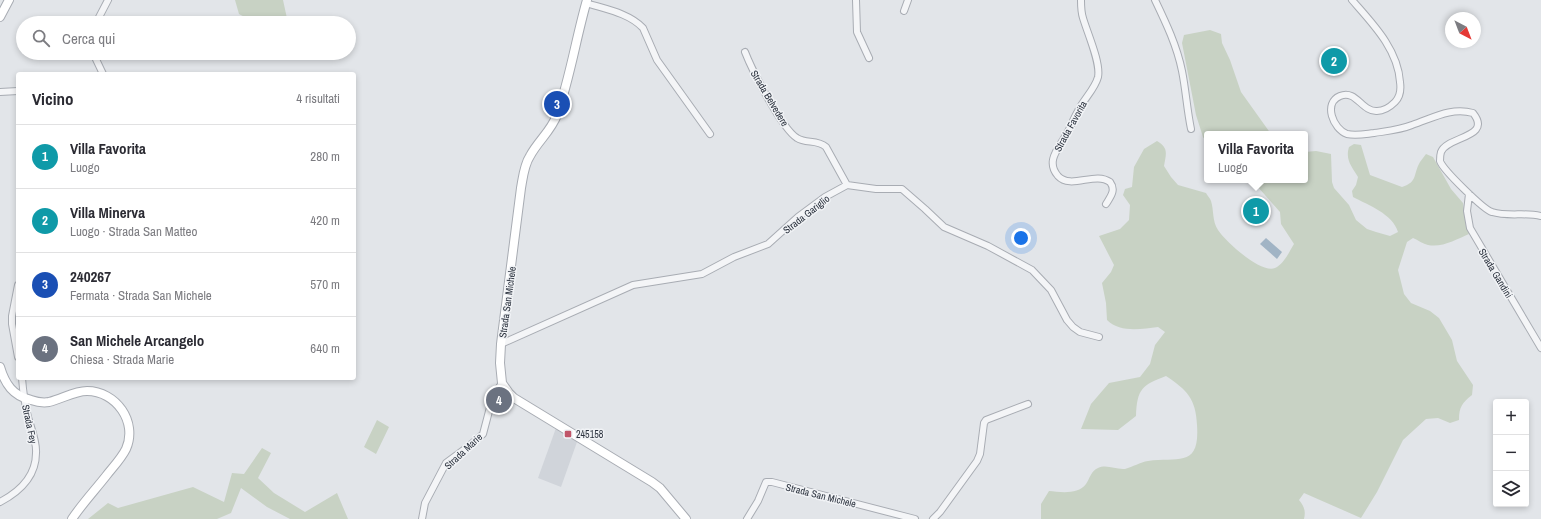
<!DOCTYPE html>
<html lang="it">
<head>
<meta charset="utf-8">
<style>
  body { margin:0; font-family:"Archivo Narrow",sans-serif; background:#f2f2f3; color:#2b2b33 }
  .controls { position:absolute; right:12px; bottom:12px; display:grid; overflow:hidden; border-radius:4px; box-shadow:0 2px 6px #0003 }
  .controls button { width:36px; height:36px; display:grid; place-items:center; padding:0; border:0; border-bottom:1px solid #e1e1e2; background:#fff; color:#2b2b33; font:20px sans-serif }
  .compass { position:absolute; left:1445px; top:12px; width:36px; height:36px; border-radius:50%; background:#fff; box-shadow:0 2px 6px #0003; rotate:138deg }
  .you { position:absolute; left:1021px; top:238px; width:14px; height:14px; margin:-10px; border:3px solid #fff; border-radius:50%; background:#1a73e8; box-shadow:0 0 0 6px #1a73e833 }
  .badge { display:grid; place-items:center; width:26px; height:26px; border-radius:50%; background:#c05569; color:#fff; font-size:13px; font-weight:700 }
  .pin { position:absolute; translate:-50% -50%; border:2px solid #fff; box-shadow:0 1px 4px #0006 }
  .popup { position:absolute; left:1204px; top:131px; width:104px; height:52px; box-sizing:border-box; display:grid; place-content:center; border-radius:4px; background:#fff; filter:drop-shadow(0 1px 3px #0005); font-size:13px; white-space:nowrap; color:#7c7c81 }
  .popup b { font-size:15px; color:#2b2b33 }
  .popup::after { content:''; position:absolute; left:50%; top:100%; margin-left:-8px; border:8px solid transparent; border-top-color:#fff }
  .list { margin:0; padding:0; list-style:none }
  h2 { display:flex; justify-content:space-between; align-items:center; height:52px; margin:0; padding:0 16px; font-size:17px }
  h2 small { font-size:13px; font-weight:400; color:#7c7c81 }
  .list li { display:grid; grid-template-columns:26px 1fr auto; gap:12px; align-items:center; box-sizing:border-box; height:64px; padding:0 16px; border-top:1px solid #e1e1e2 }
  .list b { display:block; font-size:15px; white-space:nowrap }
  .list p { margin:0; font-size:13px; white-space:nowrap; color:#7c7c81 }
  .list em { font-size:13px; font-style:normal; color:#7c7c81 }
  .icon { flex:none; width:22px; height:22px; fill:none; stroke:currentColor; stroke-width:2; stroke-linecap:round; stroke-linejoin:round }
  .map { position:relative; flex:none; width:1541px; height:519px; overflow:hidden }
  .search { position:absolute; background:#fff; box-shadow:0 2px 6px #0003; left:16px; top:16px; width:340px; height:44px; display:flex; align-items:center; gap:10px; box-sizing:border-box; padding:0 14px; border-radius:22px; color:#7c7c81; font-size:15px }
  .panel { position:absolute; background:#fff; box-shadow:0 2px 6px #0003; left:16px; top:72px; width:340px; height:308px; border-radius:4px }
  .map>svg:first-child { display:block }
</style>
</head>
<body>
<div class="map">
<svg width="1541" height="519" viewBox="0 0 1541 519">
  <rect width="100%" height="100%" fill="#e2e5e9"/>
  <path fill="#d0d4da" d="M556 428 577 442 561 487 538 478Z"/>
  <path fill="#c8d2c4" d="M235 0H283L288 23H252L250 20 239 14Z
    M1210 30 1221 34 1222 43 1230 60 1241 92 1271 134H1207V143L1203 137 1196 115 1182 43 1184 35Z
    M1157 141C1169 148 1166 154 1164 166L1171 177 1178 185 1206 193C1207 195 1210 198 1211 201 1214 210 1212 221 1218 230 1225 241 1261 274 1275 268 1284 264 1289 252 1294 244L1281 224 1280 212 1257 186 1242 180H1305V152L1316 151 1331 154 1332 182 1334 188 1349 205 1356 220 1367 229 1376 232 1390 236 1398 232C1393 214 1368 205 1353 197L1352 191 1356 185 1358 177C1352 167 1345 160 1349 147L1354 144 1361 145 1370 175 1402 187C1418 182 1413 174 1420 162 1422 159 1424 157 1426 154L1433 157 1451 189 1463 203 1466 226 1469 234C1457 239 1442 248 1428 245 1423 244 1418 240 1413 238L1407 242 1398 270 1404 294 1411 303 1430 311 1439 318 1452 340 1457 361 1473 385 1472 395C1462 403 1459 407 1459 420L1450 423 1438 418 1426 419 1403 440 1377 492 1361 518 1304 493 1299 500C1304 506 1306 511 1304 519H1041V504L1049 491C1060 492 1078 495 1086 484 1090 478 1091 471 1098 468 1107 464 1116 470 1125 469 1133 467 1140 462 1148 461 1179 457 1200 468 1197 425 1196 399 1187 390 1166 376 1142 385 1137 389 1136 416L1118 430 1081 429 1091 404 1109 383 1140 377 1150 364 1155 345 1165 332 1158 327C1141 329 1120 333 1107 320L1106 303 1102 283 1111 272 1114 265 1099 236 1120 229 1129 220 1130 205 1123 195 1125 189 1132 187 1134 167 1144 149Z
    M377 420 389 427 376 454 364 447Z
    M262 448 271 453 258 478 274 493 305 512 337 493 348 519H290L267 507 241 488 231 513 217 519H88L108 503 118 508 193 487 224 502 232 473 244 474Z"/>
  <path fill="#a1b4c5" d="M1266 238 1282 252 1277 259 1260 244Z"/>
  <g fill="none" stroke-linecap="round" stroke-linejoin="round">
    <g stroke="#a8acb3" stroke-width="8">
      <path id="street" d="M856 0 857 32 869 58
        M1081 0C1081 6 1081 12 1083 18 1087 32 1101 63 1098 77 1095 89 1083 100 1078 111 1073 119 1071 127 1066 135 1059 148 1045 161 1058 176 1071 190 1095 171 1110 182 1116 190 1111 196 1106 204
        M1155 0C1166 23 1177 46 1182 71 1186 91 1187 110 1191 129
        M1352 0C1372 23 1398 49 1400 82 1401 89 1401 96 1395 102 1390 107 1385 111 1377 111 1362 112 1356 89 1340 96 1323 103 1333 129 1347 134 1356 136 1365 134 1374 133 1387 131 1400 130 1412 125 1433 118 1451 107 1473 113 1493 138 1447 136 1441 152 1440 155 1440 159 1440 161 1443 170 1484 210 1492 212 1508 217 1525 212 1541 216
        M586 3C605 9 629 13 643 28L657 60 710 134
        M904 11 908 0
        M96 23 108 0
        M745 52C752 70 782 129 797 138 806 144 817 139 826 147L847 185
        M93 53 103 74
        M0 92 18 91
        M1469 194 1467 211 1470 228 1541 348
        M18 285 12 316V324L18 357
        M501 344 633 285 702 274 734 257 768 244 798 217 825 197 847 185 876 189H902L925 209 944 227 988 246 1032 270 1051 290 1067 320 1073 327 1080 332 1099 337
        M0 502C19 492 36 476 36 453 37 442 31 428 28 417 25 405 23 391 22 378
        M422 519 425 503 446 463 469 446 483 434 493 396 502 383
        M747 519 758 501 766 482H772L915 519
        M933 519 940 512 977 461 980 454 984 423 986 420 1028 404"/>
    </g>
    <g stroke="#a8acb3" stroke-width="10">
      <path id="secondary" d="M587 0C576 38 570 78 557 115 551 131 538 141 530 156 524 165 523 177 521 188L501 344 500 363 502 383 509 393 514 398 652 482 660 488 686 519
        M0 17 9 0
        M0 367C5 384 13 396 31 400 37 402 43 403 49 402 62 399 74 391 87 391 116 391 138 422 126 449 121 459 113 467 106 476 95 490 82 504 72 519"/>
    </g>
    <use href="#street" stroke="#f4f5f7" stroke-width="6"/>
    <use href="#secondary" stroke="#fff" stroke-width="8"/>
  </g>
  <rect fill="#c05569" stroke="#f1f3f6" stroke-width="1.5" x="564" y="430" width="8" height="8" rx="2"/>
  <g text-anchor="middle" stroke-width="3" stroke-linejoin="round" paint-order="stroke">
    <g font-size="10" fill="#2c333f" stroke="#f1f3f6">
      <text transform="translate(770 98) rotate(59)" y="4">Strada Belvedere</text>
      <text transform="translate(1070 126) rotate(-61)" y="4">Strada Favorita</text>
      <text transform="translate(806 214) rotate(-38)" y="4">Strada Gariglio</text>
      <text transform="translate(1496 273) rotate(59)" y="4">Strada Gandini</text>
      <text transform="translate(507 302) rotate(-82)" y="4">Strada San Michele</text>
      <text transform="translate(30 424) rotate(78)" y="4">Strada Fey</text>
      <text transform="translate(463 451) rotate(-43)" y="4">Strada Marie</text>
      <text transform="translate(821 495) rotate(14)" y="4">Strada San Michele</text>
    </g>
    <g font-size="10" fill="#2c333f" stroke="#f1f3f6" text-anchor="start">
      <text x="576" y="438">245158</text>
    </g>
  </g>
</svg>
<div class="controls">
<button>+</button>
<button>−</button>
<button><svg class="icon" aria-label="layers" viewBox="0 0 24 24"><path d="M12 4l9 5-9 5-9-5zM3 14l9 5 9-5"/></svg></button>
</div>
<svg class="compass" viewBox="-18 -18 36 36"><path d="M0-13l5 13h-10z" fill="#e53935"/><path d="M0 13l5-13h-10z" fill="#7c7c81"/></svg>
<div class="you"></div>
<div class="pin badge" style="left:1256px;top:211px;background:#0f9aa8">1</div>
<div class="popup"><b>Villa Favorita</b>Luogo</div>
<div class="pin badge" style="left:1334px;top:61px;background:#0f9aa8">2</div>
<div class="pin badge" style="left:557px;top:104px;background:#1a4fb4">3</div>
<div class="pin badge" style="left:499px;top:400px;background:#6b7280">4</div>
<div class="search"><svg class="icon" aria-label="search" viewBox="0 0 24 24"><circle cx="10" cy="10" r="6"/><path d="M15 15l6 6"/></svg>Cerca qui</div>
<section class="panel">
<h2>Vicino<small>4 risultati</small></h2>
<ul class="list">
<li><span class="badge" style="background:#0f9aa8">1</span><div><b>Villa Favorita</b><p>Luogo</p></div><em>280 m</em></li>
<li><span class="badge" style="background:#0f9aa8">2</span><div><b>Villa Minerva</b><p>Luogo · Strada San Matteo</p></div><em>420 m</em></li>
<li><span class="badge" style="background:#1a4fb4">3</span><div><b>240267</b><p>Fermata · Strada San Michele</p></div><em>570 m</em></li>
<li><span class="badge" style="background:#6b7280">4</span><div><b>San Michele Arcangelo</b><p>Chiesa · Strada Marie</p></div><em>640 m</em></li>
</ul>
</section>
</div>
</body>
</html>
